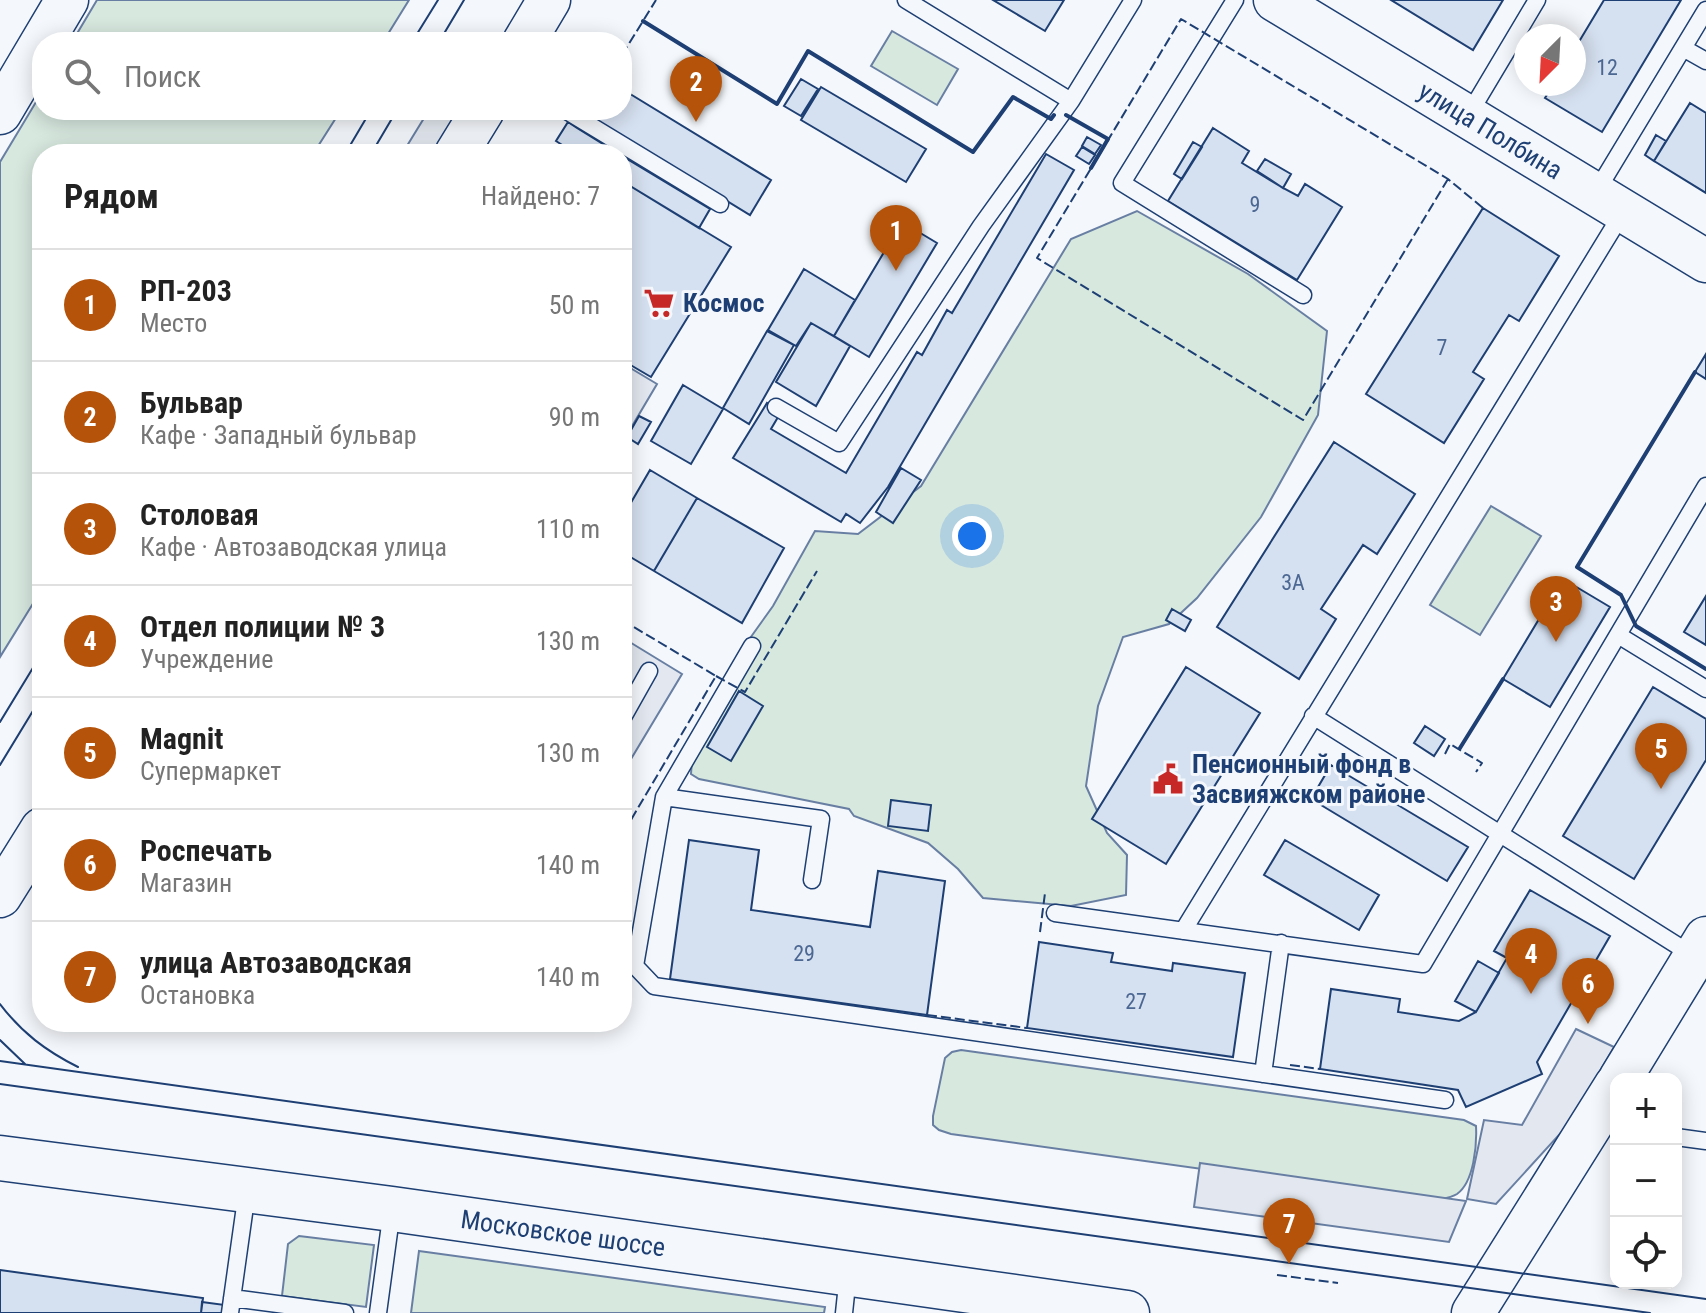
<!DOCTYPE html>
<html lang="ru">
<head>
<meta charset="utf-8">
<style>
  body { margin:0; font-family:"Roboto Condensed",sans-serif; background:#f2f2f2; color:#222 }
  .controls { position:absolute; right:24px; bottom:24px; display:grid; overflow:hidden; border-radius:16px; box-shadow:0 4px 20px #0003 }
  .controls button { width:72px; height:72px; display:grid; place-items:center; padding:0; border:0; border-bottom:2px solid #e0e0e0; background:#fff; color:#222; font:40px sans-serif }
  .compass { position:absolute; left:1514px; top:24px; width:72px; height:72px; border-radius:50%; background:#fff; box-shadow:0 4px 20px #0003; rotate:204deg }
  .you { position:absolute; left:972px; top:536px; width:28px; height:28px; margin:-20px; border:6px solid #fff; border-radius:50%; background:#1a73e8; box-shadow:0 0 0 12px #1a73e833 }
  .badge { display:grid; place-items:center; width:52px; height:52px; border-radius:50%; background:#b45309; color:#fff; font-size:26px; font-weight:700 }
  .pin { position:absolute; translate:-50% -66px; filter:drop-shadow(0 2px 4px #0008) }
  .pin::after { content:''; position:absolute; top:42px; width:28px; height:24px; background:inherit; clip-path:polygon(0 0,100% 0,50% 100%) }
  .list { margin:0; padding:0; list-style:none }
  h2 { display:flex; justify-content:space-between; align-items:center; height:104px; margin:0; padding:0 32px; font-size:34px }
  h2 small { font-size:26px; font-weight:400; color:#767676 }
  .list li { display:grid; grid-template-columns:52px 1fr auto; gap:24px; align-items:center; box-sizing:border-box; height:112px; padding:0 32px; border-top:2px solid #e0e0e0 }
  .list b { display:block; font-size:30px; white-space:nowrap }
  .list p { margin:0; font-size:26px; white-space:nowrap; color:#767676 }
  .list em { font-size:26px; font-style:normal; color:#767676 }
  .icon { flex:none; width:44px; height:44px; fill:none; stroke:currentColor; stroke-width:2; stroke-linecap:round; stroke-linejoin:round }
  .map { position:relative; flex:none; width:1706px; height:1313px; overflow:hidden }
  .search { position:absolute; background:#fff; box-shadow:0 4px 20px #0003; left:32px; top:32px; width:600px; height:88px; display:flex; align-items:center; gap:20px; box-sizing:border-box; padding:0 28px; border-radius:32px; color:#767676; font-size:30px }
  .panel { position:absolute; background:#fff; box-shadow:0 4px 20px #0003; left:32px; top:144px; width:600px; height:888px; border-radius:32px }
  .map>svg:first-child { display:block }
</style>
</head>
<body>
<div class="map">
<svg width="1706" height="1313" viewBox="0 0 1706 1313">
  <rect width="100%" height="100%" fill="#f4f7fb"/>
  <path fill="#d7e8df" stroke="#687fa3" stroke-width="2" d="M97 0H409L383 42H72Z
    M892 31 958 69 937 105 871 66Z
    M42 92V110H341L313 154H42V589L0 657V162Z
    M1137 211 1248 274 1327 331 1318 415 1261 517 1197 598 1169 624 1123 637 1098 706 1086 786 1107 833 1127 855 1126 895 1071 906 983 898 958 869 928 843 854 816 849 809 699 779 691 774 694 732 738 655 773 606 815 531 858 534 921 486 1071 239Z
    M1491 506 1541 536 1480 635 1430 605Z
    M961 1050 1464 1120 1476 1126C1477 1145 1474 1182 1457 1194 1451 1198 1440 1199 1432 1201L951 1134 939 1130 933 1125V1116L945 1058 952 1052Z
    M299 1236 374 1245 366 1307 282 1296 288 1244Z
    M419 1251 825 1307 824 1313H411Z"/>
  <path fill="#e3e8f0" stroke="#687fa3" stroke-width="2" d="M429 110H460L433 154H402Z
    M622 363 657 384 622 443Z
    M628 641 682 674 622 774V652Z
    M1576 1029 1614 1047 1569 1124 1496 1204 1467 1199 1484 1120 1522 1125Z
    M1200 1163 1466 1201 1449 1242 1194 1207Z"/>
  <path fill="#d5e0f0" stroke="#1d3f73" stroke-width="2" d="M993 0H1064L1045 31Z
    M1391 0H1503L1473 50Z
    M1604 0H1681L1602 132 1545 98 1554 84H1574V50Z
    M801 79 818 89 801 116 784 106Z
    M821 87 926 149 906 182 801 120Z
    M622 89 771 180 750 215 590 117 594 110H622Z
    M1690 103 1706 113V193L1654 161Z
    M568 122 577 128 619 154H577L570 150 556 141Z
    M1213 128 1249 151 1242 163 1283 188 1298 196 1305 184 1342 207 1297 280 1168 201Z
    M1656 135 1666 141 1654 161 1645 155Z
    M1087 137 1101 145 1095 154 1082 146Z
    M1193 142 1202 147 1182 179 1174 174Z
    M1082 147 1095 155 1089 164 1076 156Z
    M1046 154 1074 170 888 487 860 523 846 514 841 522 733 458 767 403 781 412 771 429 846 473 917 352 922 355 947 310 952 313Z
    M622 156 710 209 699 228 622 181Z
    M1265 159 1291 174 1283 188 1257 171Z
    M622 181 731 247 651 377 622 360Z
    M1483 208 1559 256 1519 321 1509 315 1473 372 1484 379 1444 443 1366 394Z
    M902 222 937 243 869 357 834 336Z
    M804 269 855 300 834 336 811 323 796 346 768 330Z
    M811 323 850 346 816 406 776 382Z
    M767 331 794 345 749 424 723 408Z
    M1706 354V379L1695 372Z
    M683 385 723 409 691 464 651 441Z
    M639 416 651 422 638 444 627 437Z
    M1334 442 1415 494 1377 554 1363 545 1321 609 1336 619 1299 679 1217 627Z
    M901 468 921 480 893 523 876 512Z
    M650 470 697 498 654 571 622 552V518Z
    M697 498 784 548 742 623 654 571Z
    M1563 579 1610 607 1550 707 1503 679Z
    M1706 596V645L1684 632Z
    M1172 609 1191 620 1185 631 1166 620Z
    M1186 667 1260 713 1166 864 1092 819Z
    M1653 687 1706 719V760L1634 879 1563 836Z
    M739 691 763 706 731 761 707 747Z
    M1425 726 1445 739 1434 756 1414 743Z
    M1331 765 1468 847 1447 881 1311 799Z
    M891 800 931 805 928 831 888 826Z
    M689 840 759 850 751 910 870 927 878 871 945 881 927 1015 670 979Z
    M1285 840 1379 895 1359 930 1264 875Z
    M1530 890 1610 936 1537 1062 1542 1074 1466 1107 1458 1090 1320 1069 1331 989 1400 999 1398 1012 1459 1021 1476 1012 1507 958 1494 951Z
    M1039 942 1113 953 1111 962 1172 971 1173 963 1245 973 1233 1057 1027 1028Z
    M1478 961 1499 973 1476 1012 1455 1001Z
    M0 1270 203 1298 201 1313H0Z
    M202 1302 225 1305 224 1313H201Z"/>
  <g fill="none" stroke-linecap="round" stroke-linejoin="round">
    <g stroke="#1d3f73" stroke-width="19">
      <path id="service" d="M906 0 1071 101
        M1235 0 1122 183 1303 295
        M1683 48 1706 10
        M565 110 720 204
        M1469 114 1537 0
        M1596 192 1683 48 1706 61
        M776 407 839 443 981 226 1071 101 1133 0
        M1618 635 1706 689
        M1313 716 1694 956
        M622 719 649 671
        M664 797 752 646
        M1055 913 1423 964 1706 486
        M1183 931 1623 212
        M622 964 635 966 654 986 1445 1100
        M635 966 664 797 821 819 812 880
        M1263 1074 1281 943
        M1676 1137 1706 1141
        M232 1298 345 1313
        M230 1313 247 1192
        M378 1313 392 1210
        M844 1313 848 1275"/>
    </g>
    <g stroke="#1d3f73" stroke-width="45">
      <g id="tertiary">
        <path id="s1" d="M1275 0 1706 261"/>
        <path d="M524 42 549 0"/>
        <path d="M0 113 67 0"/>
        <path d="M456 154 483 110"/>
        <path d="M0 896 42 829"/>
        <path d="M1620 1079 1706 938"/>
        <path d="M1473 1313 1616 1085"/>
      </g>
    </g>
    <g stroke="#1d3f73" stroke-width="47">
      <g id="primary">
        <path id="s2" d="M0 1158 392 1209 1127 1313"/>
      </g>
    </g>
    <use href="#service" stroke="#f4f7fb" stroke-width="16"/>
    <use href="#tertiary" stroke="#f4f7fb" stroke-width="42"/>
    <use href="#primary" stroke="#f4f7fb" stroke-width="44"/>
    <path stroke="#1d3f73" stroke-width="2" d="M412 42 438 0
      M439 42 464 0
      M345 154 371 110
      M371 154 397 110
      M0 722 42 653
      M0 765 42 696
      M0 1004C22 1033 46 1051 78 1067
      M0 1040 25 1064
      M0 1061 1706 1299
      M0 1084 1650 1313"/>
    <path stroke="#1d3f73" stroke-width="2" stroke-dasharray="10 4" stroke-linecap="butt" d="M622 55 656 0
      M1448 179 1303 420 1037 258 1181 19 1448 179 1483 208
      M622 620 716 676 622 835
      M716 676 745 692 817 571
      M1445 754 1450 744 1482 763 1476 772
      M1040 932 1045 893
      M927 1015 1027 1028
      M1290 1065 1320 1069
      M1277 1275 1338 1283"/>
    <path stroke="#1d3f73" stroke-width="4" d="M643 21 777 104 808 51 973 152 1013 97 1051 119 1054 115
      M1066 115 1108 139 1091 168
      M1695 372 1577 567 1621 595 1636 626 1706 669
      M1460 748 1503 679"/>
  </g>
  <defs>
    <g id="supermarket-bare" transform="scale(2.4)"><path d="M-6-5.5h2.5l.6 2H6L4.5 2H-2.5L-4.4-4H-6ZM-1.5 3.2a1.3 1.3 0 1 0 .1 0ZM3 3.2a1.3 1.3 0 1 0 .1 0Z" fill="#c62828" stroke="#f4f7fb" stroke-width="2.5" paint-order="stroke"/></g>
    <g id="civic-bare" transform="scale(2.4)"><path d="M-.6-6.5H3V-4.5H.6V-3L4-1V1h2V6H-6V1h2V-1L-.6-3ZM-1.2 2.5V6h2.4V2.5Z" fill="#c62828" stroke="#f4f7fb" stroke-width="2.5" paint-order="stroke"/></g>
  </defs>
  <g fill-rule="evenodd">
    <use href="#supermarket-bare" x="659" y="303"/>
    <use href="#civic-bare" x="1168" y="779"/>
  </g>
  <g text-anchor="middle" stroke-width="6" stroke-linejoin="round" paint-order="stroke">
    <g font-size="22" fill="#4b6792">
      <text x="1607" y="75">12</text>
      <text x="1255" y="212">9</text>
      <text x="1442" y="355">7</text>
      <text x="1293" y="590">3А</text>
      <text x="804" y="961">29</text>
      <text x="1136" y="1009">27</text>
    </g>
    <g font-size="26" fill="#1d3f73" stroke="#f4f7fb">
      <text dy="9" stroke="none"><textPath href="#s1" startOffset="252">улица Полбина</textPath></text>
      <text dy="9" stroke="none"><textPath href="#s2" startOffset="568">Московское шоссе</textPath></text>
    </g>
    <g font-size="26" font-weight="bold" fill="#1d3f73" stroke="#f4f7fb" text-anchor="start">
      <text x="683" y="312">Космос</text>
      <text x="1192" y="773">Пенсионный фонд в<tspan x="1192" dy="30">Засвияжском районе</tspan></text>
    </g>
  </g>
</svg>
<div class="controls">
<button>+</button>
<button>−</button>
<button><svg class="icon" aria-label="locate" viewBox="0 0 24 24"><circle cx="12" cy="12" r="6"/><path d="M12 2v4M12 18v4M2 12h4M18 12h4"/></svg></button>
</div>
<svg class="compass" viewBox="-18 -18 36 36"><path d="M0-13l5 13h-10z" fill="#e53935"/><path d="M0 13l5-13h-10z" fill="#767676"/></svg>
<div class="you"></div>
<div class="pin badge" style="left:896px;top:271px">1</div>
<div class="pin badge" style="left:696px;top:122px">2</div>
<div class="pin badge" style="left:1556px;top:642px">3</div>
<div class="pin badge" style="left:1531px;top:994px">4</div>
<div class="pin badge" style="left:1661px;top:789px">5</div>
<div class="pin badge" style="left:1588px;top:1024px">6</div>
<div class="pin badge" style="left:1289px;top:1264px">7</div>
<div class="search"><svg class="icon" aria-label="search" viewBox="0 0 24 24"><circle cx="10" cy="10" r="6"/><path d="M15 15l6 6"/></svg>Поиск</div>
<section class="panel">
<h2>Рядом<small>Найдено: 7</small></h2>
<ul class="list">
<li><span class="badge">1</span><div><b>РП-203</b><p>Место</p></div><em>50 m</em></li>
<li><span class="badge">2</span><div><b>Бульвар</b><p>Кафе · Западный бульвар</p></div><em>90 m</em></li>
<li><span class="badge">3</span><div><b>Столовая</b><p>Кафе · Автозаводская улица</p></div><em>110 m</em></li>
<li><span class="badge">4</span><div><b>Отдел полиции № 3</b><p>Учреждение</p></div><em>130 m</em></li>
<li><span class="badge">5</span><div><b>Magnit</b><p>Супермаркет</p></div><em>130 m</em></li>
<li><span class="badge">6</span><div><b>Роспечать</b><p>Магазин</p></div><em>140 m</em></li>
<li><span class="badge">7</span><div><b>улица Автозаводская</b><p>Остановка</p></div><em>140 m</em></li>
</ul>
</section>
</div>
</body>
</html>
